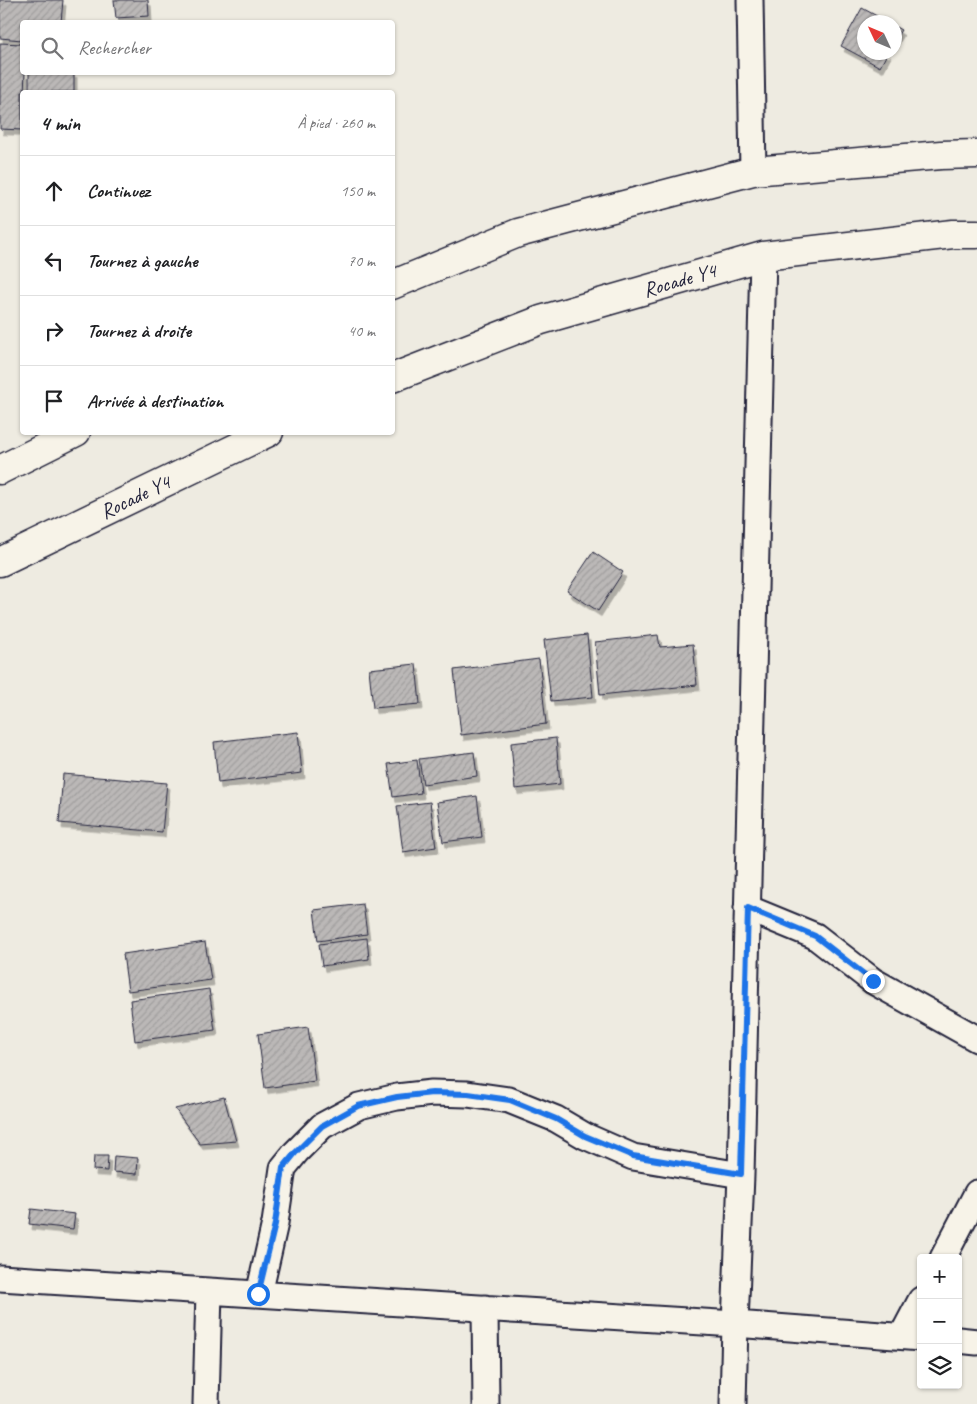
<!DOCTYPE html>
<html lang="fr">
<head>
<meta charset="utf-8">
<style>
  body { margin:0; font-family:Caveat,sans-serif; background:#f6f6f6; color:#202124 }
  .controls { position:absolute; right:15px; bottom:15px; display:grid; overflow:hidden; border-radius:5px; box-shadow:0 1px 4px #0004 }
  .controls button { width:45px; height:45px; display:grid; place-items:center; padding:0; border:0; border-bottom:1px solid #e0e0e0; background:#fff; color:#202124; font:25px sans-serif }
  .compass { position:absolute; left:857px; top:15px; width:45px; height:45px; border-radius:50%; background:#fff; box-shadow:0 1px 4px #0004; rotate:314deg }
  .stop { position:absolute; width:15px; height:15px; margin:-11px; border:4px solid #1a73e8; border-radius:50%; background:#fff }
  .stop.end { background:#1a73e8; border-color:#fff; box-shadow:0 1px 5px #0008 }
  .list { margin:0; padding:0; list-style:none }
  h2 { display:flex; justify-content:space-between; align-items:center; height:65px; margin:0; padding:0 20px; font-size:21px }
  h2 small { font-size:16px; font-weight:400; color:#757577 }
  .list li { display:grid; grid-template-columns:32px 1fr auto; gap:15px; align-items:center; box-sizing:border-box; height:70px; padding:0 20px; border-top:1px solid #e0e0e0 }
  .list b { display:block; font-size:19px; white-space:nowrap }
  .list em { font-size:16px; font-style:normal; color:#757577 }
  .icon { flex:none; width:28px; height:28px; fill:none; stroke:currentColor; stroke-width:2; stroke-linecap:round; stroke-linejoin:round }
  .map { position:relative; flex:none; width:977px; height:1404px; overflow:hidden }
  .search { position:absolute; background:#fff; box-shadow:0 1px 4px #0004; left:20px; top:20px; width:375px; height:55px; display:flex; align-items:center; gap:12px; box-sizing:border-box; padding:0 18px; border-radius:5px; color:#757577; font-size:19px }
  .panel { position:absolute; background:#fff; box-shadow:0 1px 4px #0004; left:20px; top:90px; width:375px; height:345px; border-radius:5px }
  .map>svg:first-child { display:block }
</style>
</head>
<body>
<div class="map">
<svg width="977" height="1404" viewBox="0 0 977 1404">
  <defs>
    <pattern id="building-hatch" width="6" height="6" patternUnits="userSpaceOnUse" patternTransform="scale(1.25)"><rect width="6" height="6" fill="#bbb8b7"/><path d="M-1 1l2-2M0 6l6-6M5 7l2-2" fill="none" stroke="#a09e9e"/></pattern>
    <filter id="shadow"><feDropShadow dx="3" dy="5.5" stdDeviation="0" flood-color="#0004"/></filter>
  </defs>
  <rect width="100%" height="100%" fill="#eeebe1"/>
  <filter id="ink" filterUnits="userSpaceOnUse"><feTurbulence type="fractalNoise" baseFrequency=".02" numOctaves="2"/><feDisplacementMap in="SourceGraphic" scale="10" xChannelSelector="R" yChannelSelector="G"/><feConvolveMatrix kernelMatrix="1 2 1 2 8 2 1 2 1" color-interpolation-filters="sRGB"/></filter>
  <g filter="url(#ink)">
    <path fill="url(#building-hatch)" stroke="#22223b" filter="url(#shadow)" d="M0 0H63L61 22H22V40L0 38Z
      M114 0H148L149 16 116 18Z
      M862 8 888 22H864V52H888L880 67 841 46Z
      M894 26 901 30 894 41Z
      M0 43 22 44V72H25L24 92H22V130L0 129Z
      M29 72H74V92H29Z
      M593 552 623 572 598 611 567 591Z
      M587 635 593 697 551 701 544 640Z
      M658 635 660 647 693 644 697 685 600 695 595 642Z
      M539 659 546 724 461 735 454 670Z
      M416 664 420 704 373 708 369 669Z
      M298 732 302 773 218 783 214 742Z
      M556 738 560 784 515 789 511 743Z
      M474 752 477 776 423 784 419 759Z
      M417 760 421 793 393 797 388 764Z
      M63 774 167 783 162 832 59 823Z
      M477 796 482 837 443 842 437 802Z
      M430 802 436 847 403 852 397 806Z
      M363 904 367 934 318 941 314 910Z
      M367 938 369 959 322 966 319 944Z
      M205 942 211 980 128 991 123 954Z
      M209 989 215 1030 135 1041 130 1000Z
      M308 1027 315 1081 265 1088 258 1034Z
      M224 1097 236 1141 200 1144 175 1109Z
      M94 1156H108L107 1171 93 1170Z
      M114 1156 138 1158 137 1174 113 1172Z
      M31 1209 75 1214 73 1229 29 1224Z"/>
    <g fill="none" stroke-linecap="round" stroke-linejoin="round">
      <g stroke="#22223b" stroke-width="29">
        <path id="street" d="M750 0 753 171
          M747 908 815 936 873 981 977 1039
          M943 1258 977 1193
          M0 1278 735 1324 921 1338
          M259 1294 275 1223 283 1168 296 1152 322 1126 359 1106 397 1097 432 1093 467 1094 509 1100 556 1119 585 1136 633 1157 741 1175
          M485 1308 486 1404
          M902 1336 921 1300
          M958 1340 977 1342
          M206 1404 209 1291
          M733 1404 735 1324 741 1175 763 256"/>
      </g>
      <g stroke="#22223b" stroke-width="31">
        <g id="highway">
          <path d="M392 285 518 233 753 171 941 155 977 154"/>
          <path id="s1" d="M392 378 541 320 763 256 953 234H977"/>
          <path d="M0 470 76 432"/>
          <path id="s2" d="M0 562 269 432"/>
        </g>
      </g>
      <use href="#street" stroke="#f7f3e8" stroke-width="25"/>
      <use href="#highway" stroke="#f7f3e8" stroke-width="28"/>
    </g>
  </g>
  <g fill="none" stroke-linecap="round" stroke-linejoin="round" filter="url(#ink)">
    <path stroke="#1a73e8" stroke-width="6" d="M258 1294 275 1224 283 1168 296 1152 322 1126 358 1106 397 1097 432 1093 468 1094 510 1100 556 1119 585 1136 633 1156 741 1174 748 908 815 936 873 981"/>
  </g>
  <g text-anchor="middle" stroke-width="4" stroke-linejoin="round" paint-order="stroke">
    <g font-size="21" fill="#22223b" stroke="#f7f3e8">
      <text dy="7" stroke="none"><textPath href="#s1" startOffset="304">Rocade Y4</textPath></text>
      <text dy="7" stroke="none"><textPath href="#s2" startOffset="150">Rocade Y4</textPath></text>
    </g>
  </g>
</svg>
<div class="controls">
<button>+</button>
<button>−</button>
<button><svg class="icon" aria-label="layers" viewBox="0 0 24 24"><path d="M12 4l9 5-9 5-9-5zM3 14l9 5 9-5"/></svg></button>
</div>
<svg class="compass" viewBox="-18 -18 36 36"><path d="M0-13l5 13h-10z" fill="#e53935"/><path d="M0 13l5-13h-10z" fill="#757577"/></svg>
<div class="stop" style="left:258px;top:1294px"></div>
<div class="stop end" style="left:873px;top:981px"></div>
<div class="search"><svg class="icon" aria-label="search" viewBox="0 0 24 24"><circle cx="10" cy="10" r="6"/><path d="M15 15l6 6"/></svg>Rechercher</div>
<section class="panel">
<h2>4 min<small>À pied · 260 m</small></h2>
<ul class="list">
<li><svg class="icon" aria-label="ahead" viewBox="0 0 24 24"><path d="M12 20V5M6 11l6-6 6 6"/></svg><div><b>Continuez</b></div><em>150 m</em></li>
<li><svg class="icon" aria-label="left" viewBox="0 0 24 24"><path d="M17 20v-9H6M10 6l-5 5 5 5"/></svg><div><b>Tournez à gauche</b></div><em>70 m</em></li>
<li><svg class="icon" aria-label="right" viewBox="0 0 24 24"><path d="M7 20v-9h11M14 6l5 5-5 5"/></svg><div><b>Tournez à droite</b></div><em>40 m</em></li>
<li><svg class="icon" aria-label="arrive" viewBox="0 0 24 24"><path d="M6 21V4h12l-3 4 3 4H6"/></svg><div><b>Arrivée à destination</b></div></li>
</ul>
</section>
</div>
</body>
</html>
